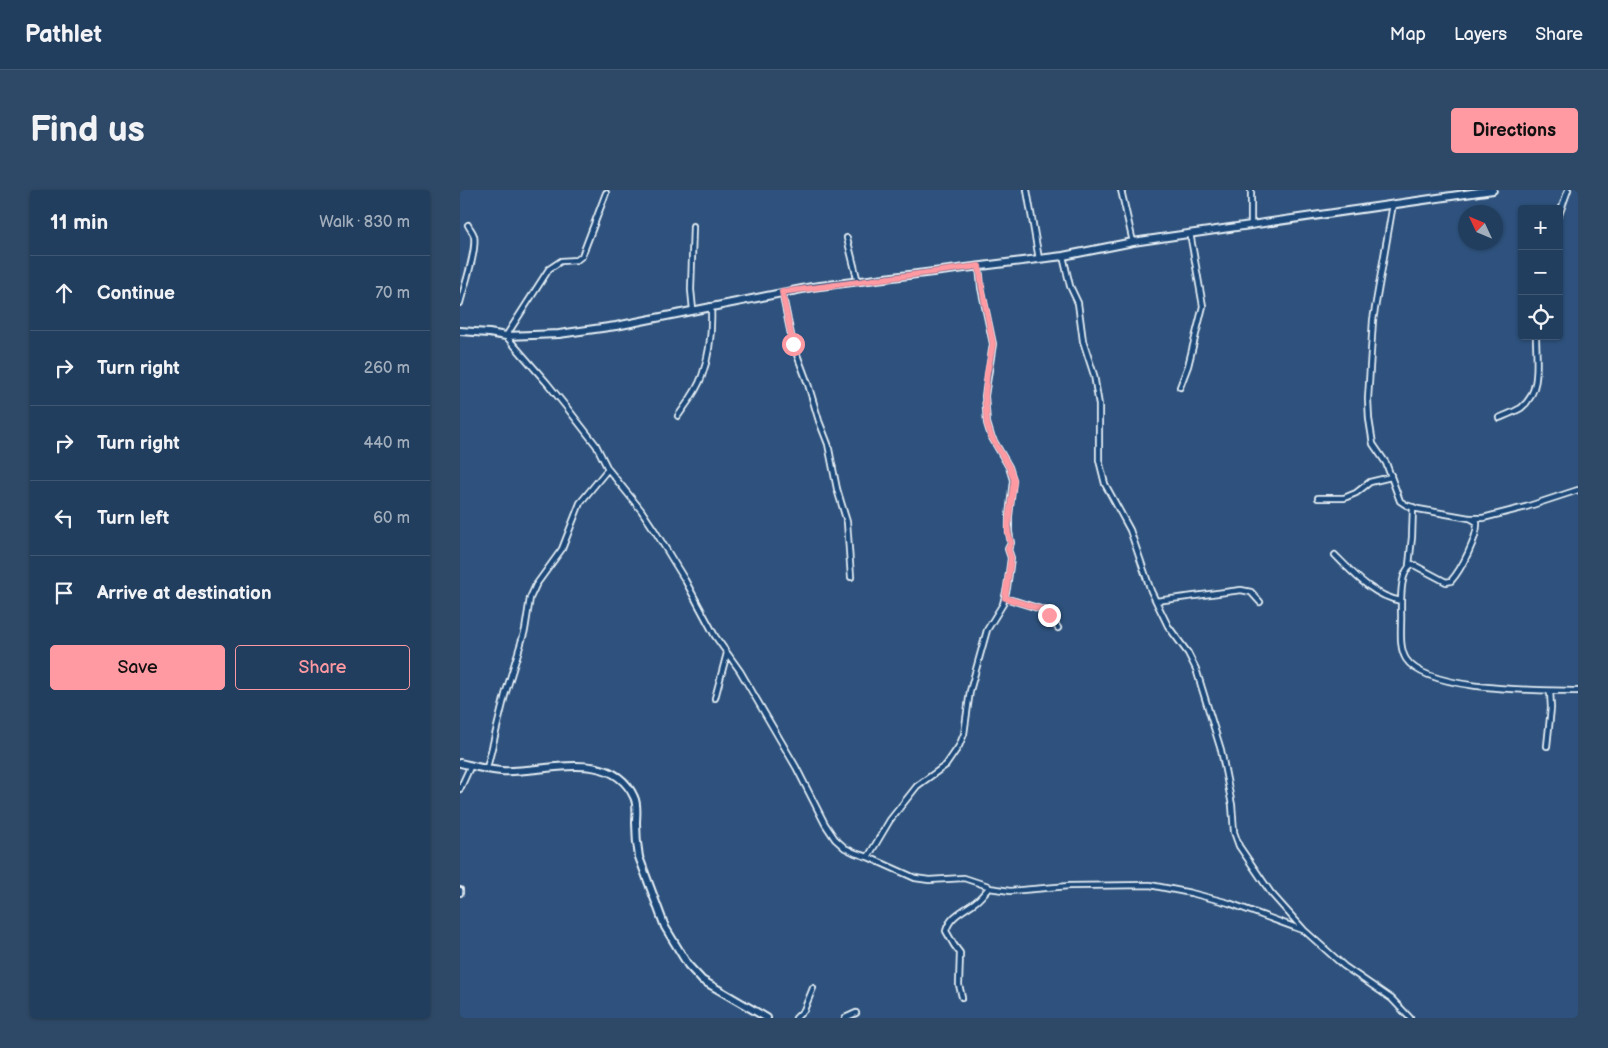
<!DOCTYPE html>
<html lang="en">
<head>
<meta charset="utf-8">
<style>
  body { margin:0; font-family:"Balsamiq Sans",sans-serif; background:#2e4967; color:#f1f3f6 }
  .controls { position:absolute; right:15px; top:15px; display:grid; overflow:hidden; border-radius:5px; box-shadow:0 1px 4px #0004 }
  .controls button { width:45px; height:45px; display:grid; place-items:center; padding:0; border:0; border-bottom:1px solid #3f5773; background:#223e5e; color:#f1f3f6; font:25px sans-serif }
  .compass { position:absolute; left:998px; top:15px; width:45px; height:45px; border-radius:50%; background:#223e5e; box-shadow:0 1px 4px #0004; rotate:314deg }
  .stop { position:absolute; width:15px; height:15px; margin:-11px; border:4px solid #ff9aa2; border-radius:50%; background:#fff }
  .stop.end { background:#ff9aa2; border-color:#fff; box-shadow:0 1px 5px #0008 }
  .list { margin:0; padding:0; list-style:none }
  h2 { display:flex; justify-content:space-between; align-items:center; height:65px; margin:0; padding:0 20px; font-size:21px }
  h2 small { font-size:16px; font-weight:400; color:#a2aebc }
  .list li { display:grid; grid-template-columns:32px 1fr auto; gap:15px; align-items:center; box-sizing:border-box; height:75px; padding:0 20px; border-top:1px solid #3f5773 }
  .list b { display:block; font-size:19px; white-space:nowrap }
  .list em { font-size:16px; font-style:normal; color:#a2aebc }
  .actions { display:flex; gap:10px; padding:15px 20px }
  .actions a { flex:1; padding:11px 0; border:1px solid #ff9aa2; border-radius:5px; text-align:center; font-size:18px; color:#ff9aa2 }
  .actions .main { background:#ff9aa2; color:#111 }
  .icon { flex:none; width:28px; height:28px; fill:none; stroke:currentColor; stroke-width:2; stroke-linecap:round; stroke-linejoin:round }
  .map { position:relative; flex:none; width:1118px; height:828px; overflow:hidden; border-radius:5px }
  header { display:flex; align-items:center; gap:30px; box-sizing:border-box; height:70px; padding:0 25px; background:#223e5e; border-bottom:1px solid #3f5773 }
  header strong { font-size:24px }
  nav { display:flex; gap:28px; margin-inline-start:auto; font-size:18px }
  .intro { display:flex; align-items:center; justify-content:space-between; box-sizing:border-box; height:120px; padding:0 30px }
  h1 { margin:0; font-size:35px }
  .button { padding:12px 22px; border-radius:5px; background:#ff9aa2; color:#111; font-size:18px; font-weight:700 }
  main { display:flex; gap:30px; padding:0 30px }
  aside { flex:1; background:#223e5e; border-radius:5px; box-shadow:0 1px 4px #0004 }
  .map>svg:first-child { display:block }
</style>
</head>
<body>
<header>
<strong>Pathlet</strong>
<nav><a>Map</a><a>Layers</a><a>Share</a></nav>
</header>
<div class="intro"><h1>Find us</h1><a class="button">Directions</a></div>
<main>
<aside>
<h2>11 min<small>Walk · 830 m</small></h2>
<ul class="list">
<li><svg class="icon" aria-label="ahead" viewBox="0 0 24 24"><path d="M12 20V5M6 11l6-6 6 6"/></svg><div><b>Continue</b></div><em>70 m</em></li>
<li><svg class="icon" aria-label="right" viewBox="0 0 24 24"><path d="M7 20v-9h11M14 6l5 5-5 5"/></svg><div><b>Turn right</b></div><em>260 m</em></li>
<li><svg class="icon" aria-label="right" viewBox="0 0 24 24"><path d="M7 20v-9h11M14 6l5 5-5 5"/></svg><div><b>Turn right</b></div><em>440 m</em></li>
<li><svg class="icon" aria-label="left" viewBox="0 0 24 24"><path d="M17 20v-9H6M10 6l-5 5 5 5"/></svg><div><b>Turn left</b></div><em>60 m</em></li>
<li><svg class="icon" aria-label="arrive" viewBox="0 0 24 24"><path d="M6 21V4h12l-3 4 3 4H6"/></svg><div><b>Arrive at destination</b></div></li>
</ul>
<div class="actions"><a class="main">Save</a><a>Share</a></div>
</aside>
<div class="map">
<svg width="1118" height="828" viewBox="0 0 1118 828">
  <rect width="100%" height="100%" fill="#2e527d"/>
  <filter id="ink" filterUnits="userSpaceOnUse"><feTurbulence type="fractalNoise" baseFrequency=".02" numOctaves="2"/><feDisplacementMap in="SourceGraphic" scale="10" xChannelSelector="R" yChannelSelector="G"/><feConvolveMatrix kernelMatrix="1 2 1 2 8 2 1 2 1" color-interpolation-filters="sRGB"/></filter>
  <g filter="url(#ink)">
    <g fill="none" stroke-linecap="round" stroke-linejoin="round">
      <g stroke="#e8f1f8" stroke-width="8">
        <path id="street" d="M567 0 579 69
          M661 0 673 52
          M146 3 122 66 117 70 101 71 89 79 46 146 87 193 108 219 136 255 148 279 181 320 195 341 225 390 255 446 280 481 336 577 365 634 375 649 385 658 395 663 408 667 455 688 469 690 504 688 528 696 529 698 550 701 609 696 690 695 731 703 769 713 845 741 884 776 932 809 950 828
          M933 14 913 130 908 209 909 229 913 254 926 273 940 311 946 315 958 319 1009 328H1023L1066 317 1118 300
          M1099 25 1108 0
          M791 34V0
          M387 48 398 92
          M603 66 610 96 618 113 623 151 634 185 639 215V270L645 294 670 340 691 401 708 436 728 463 736 479 761 560 772 615 774 642 779 656 811 703 844 740
          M322 102 333 154 348 194 359 231 368 254 377 299 387 332 391 387
          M0 113C4 97 17 61 14 46 13 42 10 39 8 35
          M233 120 231 100 233 36
          M720 197 728 176 743 116 730 43
          M218 226C227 213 237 201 242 186 250 164 252 139 251 116
          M1039 228C1046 225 1054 222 1061 218 1082 202 1076 170 1076 146
          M858 308H884L896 303 910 292 931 287V285
          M1010 328 1017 332C1018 347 1001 380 991 391L986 392 952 374C940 382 941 408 941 421 942 436 938 456 946 469 967 502 1081 500 1118 501
          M875 365C894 384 913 406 941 411
          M949 375 952 347 953 317
          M545 408 584 420 598 438
          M696 411 781 400 791 402 800 412
          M255 508 267 463
          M1087 556 1091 518 1090 501
          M27 578 45 505 65 440 70 408 76 395 102 359 120 313 148 279
          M0 599 11 575
          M408 667 430 630 457 596 486 575 499 556 504 544 510 501 527 440 543 414 547 398 551 368 548 359 551 353 549 342V326L553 290 549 277 531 246 527 233 525 206 533 154 521 98 519 76
          M0 700V703
          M502 807 499 795 500 763 494 755 486 741C490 726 503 721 514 713 520 709 524 703 529 698
          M336 828 344 820 353 798
          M385 828 396 823"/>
      </g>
      <g stroke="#e8f1f8" stroke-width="10">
        <path id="secondary" d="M0 141 29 143 46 146 99 144 156 136 352 97 603 66 673 52 1033 0
          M0 573C13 576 27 580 41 581 82 584 151 556 174 607 178 615 176 625 176 633 176 645 177 656 179 667L205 737 228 775 242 790 307 828"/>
      </g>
      <use href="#street" stroke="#1f4a7a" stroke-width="4.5"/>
      <use href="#secondary" stroke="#1f4a7a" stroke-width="6"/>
    </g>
  </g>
  <g fill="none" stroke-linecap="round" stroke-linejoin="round" filter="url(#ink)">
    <path stroke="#ff9aa2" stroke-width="6" d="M333 154 322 102 519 76 522 98 533 154 527 184 525 206 527 234 531 246 549 277 554 290 549 326 548 342 551 353 548 359 551 368 545 408 584 420 589 425"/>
  </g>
</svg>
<div class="controls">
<button>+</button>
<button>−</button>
<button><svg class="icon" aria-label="locate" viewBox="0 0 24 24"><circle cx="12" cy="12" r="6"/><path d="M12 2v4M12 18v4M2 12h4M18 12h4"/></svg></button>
</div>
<svg class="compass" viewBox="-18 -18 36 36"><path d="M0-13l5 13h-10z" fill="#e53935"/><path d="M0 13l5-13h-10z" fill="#a2aebc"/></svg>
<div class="stop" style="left:333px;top:154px"></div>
<div class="stop end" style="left:589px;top:425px"></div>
</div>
</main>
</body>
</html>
